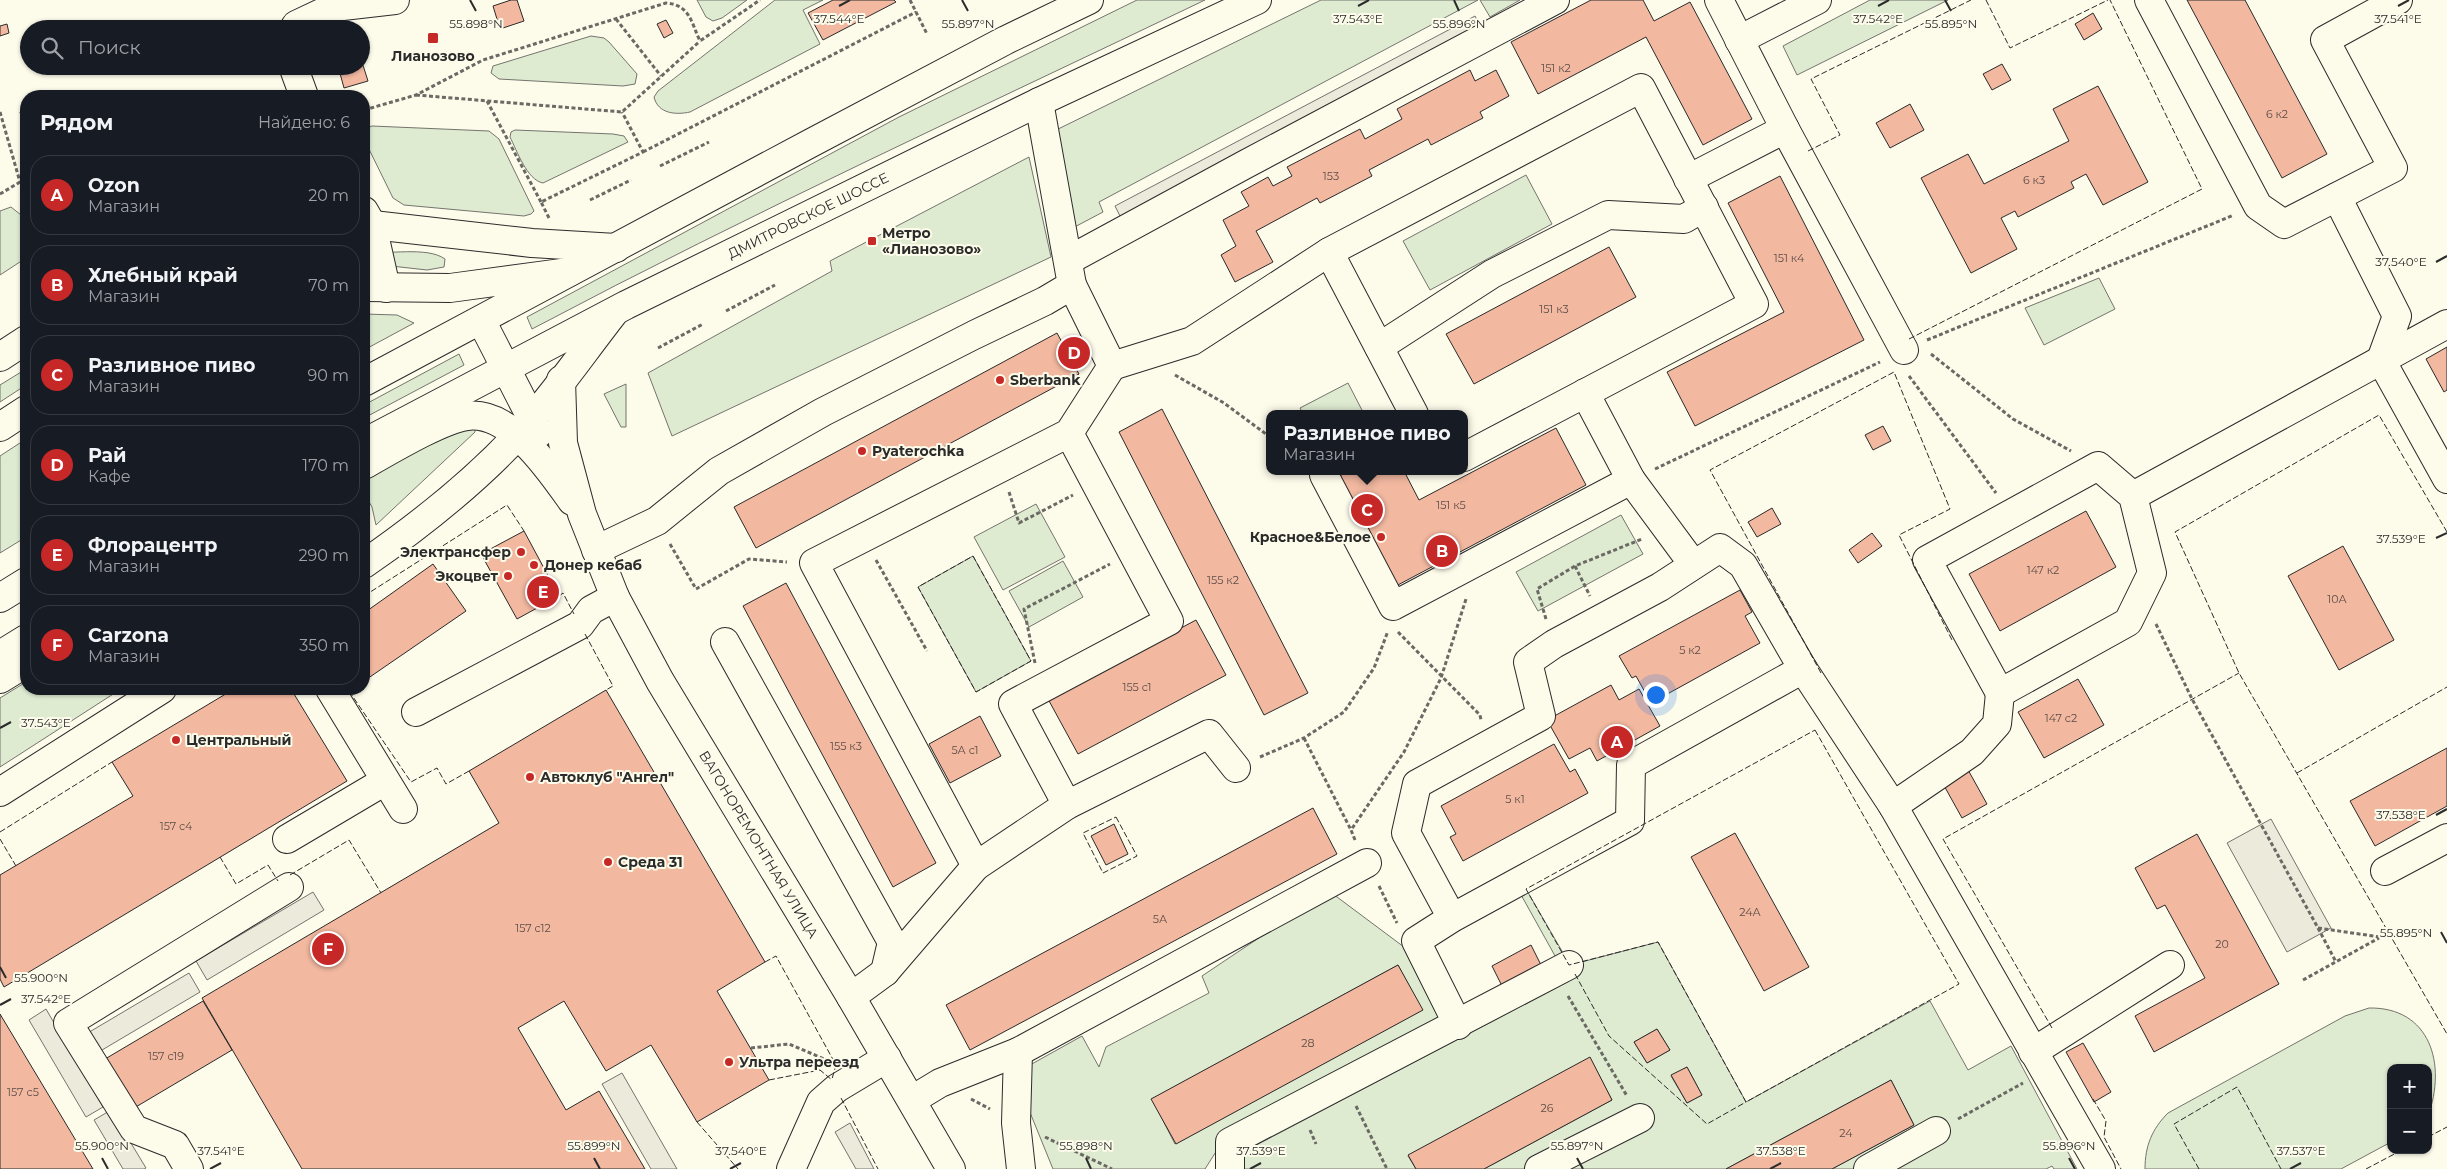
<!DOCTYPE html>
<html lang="ru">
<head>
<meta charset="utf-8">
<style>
  body { margin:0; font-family:Montserrat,sans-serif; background:#242831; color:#f1f3f6 }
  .controls { position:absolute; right:15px; bottom:15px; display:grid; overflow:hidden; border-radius:10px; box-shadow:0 1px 4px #0004 }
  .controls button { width:45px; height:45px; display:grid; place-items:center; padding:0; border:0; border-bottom:1px solid #363941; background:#171b24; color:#f1f3f6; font:25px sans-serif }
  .you { position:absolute; left:1655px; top:694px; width:18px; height:18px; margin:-12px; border:4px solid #fff; border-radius:50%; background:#1a73e8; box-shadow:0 0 0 8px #1a73e833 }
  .badge { display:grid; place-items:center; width:32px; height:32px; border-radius:50%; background:#c62828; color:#fff; font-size:16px; font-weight:700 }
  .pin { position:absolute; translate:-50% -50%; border:2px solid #fff; box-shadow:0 1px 5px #0006 }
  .popup { position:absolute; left:1266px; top:410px; width:202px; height:65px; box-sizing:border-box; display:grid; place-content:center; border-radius:10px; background:#171b24; filter:drop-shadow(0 1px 4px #0005); font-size:16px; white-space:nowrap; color:#9ea1a6 }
  .popup b { font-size:19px; color:#f1f3f6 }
  .popup::after { content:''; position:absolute; left:50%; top:100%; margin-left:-10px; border:10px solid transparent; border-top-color:#171b24 }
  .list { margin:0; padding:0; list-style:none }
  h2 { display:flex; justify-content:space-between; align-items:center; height:65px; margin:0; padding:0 20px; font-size:21px }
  h2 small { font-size:16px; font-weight:400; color:#9ea1a6 }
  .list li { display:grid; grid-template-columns:32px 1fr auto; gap:15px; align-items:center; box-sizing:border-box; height:80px; margin:0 10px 10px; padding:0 10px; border:1px solid #363941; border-radius:20px }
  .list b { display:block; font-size:19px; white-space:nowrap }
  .list p { margin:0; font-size:16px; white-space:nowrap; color:#9ea1a6 }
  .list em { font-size:16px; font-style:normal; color:#9ea1a6 }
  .icon { flex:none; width:28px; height:28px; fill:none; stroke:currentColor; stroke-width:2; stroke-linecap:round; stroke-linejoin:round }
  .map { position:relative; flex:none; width:2447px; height:1169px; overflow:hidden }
  .search { position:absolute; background:#171b24; box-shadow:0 1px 4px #0004; left:20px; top:20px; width:350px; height:55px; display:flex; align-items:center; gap:12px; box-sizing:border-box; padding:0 18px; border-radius:28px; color:#9ea1a6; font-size:19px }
  .panel { position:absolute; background:#171b24; box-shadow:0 1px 4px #0004; left:20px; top:90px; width:350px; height:605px; border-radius:20px }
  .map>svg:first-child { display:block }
</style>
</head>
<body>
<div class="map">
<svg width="2447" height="1169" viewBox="0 0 2447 1169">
  <rect width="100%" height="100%" fill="#fdfbea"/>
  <path fill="#deebd1" stroke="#74746e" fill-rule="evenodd" d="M697 0H747L722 18 713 21 706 17Z
    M775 0H823L803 10 820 44 690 112C676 115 658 114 654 97L658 91Z
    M1137 0H1205C980 108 753 212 532 329L527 317 899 117Z
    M1321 0H1478L1099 202 1103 212 1067 231 1050 133Z
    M1480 0H1520L1490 17Z
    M1870 0H1948L1797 75 1783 46Z
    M591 36 604 38 609 42 637 74 635 84 623 86 499 79 491 73 493 66Z
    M372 126 489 131 499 139 534 211 531 214 524 216 404 205 393 198 364 139 367 128Z
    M515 130 613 134 624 136 628 142 543 183C527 180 517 151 510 137L511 132Z
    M1029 157 1051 257 672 436 648 373 832 271 830 261Z
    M1526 175 1552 224 1430 290 1403 241Z
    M11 207 26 219V258L0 275V211Z
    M364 252C387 255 427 246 445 259L444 267 427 270 364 263Z
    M2099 278 2115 309 2044 345 2025 308Z
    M364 314 397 315 414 323 364 350Z
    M459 354 464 365 364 418V405Z
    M26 369V385L0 402V385Z
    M1348 383 1364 414H1303L1300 408Z
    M626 384V427H621L604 394Z
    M475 423V432L376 525 372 507 364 493V473Z
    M26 439V537L0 553V456Z
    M1036 504 1065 557 1003 590 974 537Z
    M1621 515 1643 554 1538 611 1516 572Z
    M973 556 1031 661 976 692 918 587Z
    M1063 561 1083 597 1029 627 1009 591Z
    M26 682V689H121L0 767V698Z
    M1526 889 1570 965 1658 942 1746 1102 1930 1001 1968 1070 2011 1046 2077 1169H2054L2052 1166 2046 1169H1832L1914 1125 1891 1080 1726 1169H1484L1612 1100 1590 1058 1408 1156 1416 1169H1241L1245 1151 1569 981 1520 893ZM1657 1029 1670 1050 1647 1063 1634 1042ZM1687 1067 1702 1095 1687 1103 1671 1076Z
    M1329 891 1404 947 1444 1025 1224 1139 1205 1169H1053L1029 1110 1021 1070 1082 1036 1099 1067 1106 1047 1209 993 1202 976ZM1398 965 1422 1010 1175 1144 1152 1099Z
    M2369 1008C2430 1007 2447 1064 2428 1116V1068H2391V1142L2341 1169H2145C2145 1146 2152 1129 2168 1113L2345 1016Z"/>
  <path fill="#eceadb" stroke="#74746e" d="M1475 16 1483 31 1123 222 1115 206Z
    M2271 819 2331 928 2287 952 2227 843Z
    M313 892 324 910 207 980 196 961Z
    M189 973 200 992 97 1053 86 1034Z
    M46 1009 103 1107 86 1117 29 1020Z
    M622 1073 677 1169H651L602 1084Z
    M111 1110 146 1168 144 1169H123L94 1120Z
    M850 1123 874 1169H856L835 1132Z"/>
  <path fill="#f2b8a0" stroke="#2b2b2b" d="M511 0H517L524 21 500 29 493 6Z
    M833 0H894L896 2 823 40 808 13Z
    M1591 0H1643L1654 21 1690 2 1752 119 1703 145 1646 37 1538 94 1511 42Z
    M2187 0H2245L2327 154 2282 178Z
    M2093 13 2102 29 2084 40 2075 24Z
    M666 20 673 33 664 38 657 24Z
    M7 24 9 33 0 36V26Z
    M361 59 368 81 344 88 338 66H361Z
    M2002 64 2011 80 1992 90 1983 74Z
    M1470 70 1475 81 1496 70 1509 96 1480 112 1483 118 1431 145 1428 139 1369 170 1372 176 1320 203 1317 198 1256 231 1273 262 1235 282 1221 255 1236 246 1223 220 1249 206 1241 192 1268 177 1273 186 1292 176 1287 167 1360 129 1365 139 1402 119 1397 109Z
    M2098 86 2148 182 2103 205 2086 174 2071 182 2074 188 2018 217 2015 211 2001 218 2017 249 1971 273 1921 178 1968 154 1984 184 2069 141 2053 109Z
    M1910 104 1924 130 1890 148 1876 123Z
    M26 110V133L20 112Z
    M1780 176 1864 340 1695 426 1667 372 1784 312 1728 203Z
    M1609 247 1636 297 1474 384 1446 334Z
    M1057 333 1079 374 756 548 734 507Z
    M2447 347V390L2444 392 2426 359Z
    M1162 409 1308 693 1264 715 1119 432Z
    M1883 426 1891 441 1873 450 1865 435Z
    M1556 428 1586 485 1396 586 1338 477 1348 471H1404L1419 500Z
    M1772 508 1781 524 1757 537 1748 522Z
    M2086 511 2116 567 2000 631 1969 574Z
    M524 531 559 596 517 619 481 554Z
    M1872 533 1882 546 1858 563 1849 550Z
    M2343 546 2394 640 2339 670 2288 576Z
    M433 564 466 611 364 681V613Z
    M786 583 936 863 893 887 743 606Z
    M1740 590 1752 612 1745 616 1760 643 1651 703 1636 676 1632 678 1619 656Z
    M1196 620 1226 675 1078 754 1048 699Z
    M2078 679 2104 725 2044 758 2018 712Z
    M1611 685 1619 700 1639 689 1660 726 1597 761 1590 748 1569 759 1547 720Z
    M234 689H291L347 781 4 987 0 979V875L133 796 112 762Z
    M606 690 765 962 717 991 769 1080 697 1122 651 1045 606 1071 564 1001 518 1028 566 1110 599 1091 645 1169H302L202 998 499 823 469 771Z
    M980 716 1001 756 950 783 929 744Z
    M1554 744 1570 772 1575 769 1588 793 1463 861 1450 837 1456 834 1441 806Z
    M2447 748V806L2375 846 2350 801Z
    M1967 768 1987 804 1962 818 1942 782Z
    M1313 808 1337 854 970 1050 946 1005Z
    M1114 824 1128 854 1106 865 1091 836Z
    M1735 833 1809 967 1764 991 1691 857Z
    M2197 834 2279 984 2154 1052 2135 1016 2205 978 2165 905 2157 909 2135 868Z
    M1531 945 1541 965 1502 986 1492 966Z
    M1398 965 1423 1010 1176 1144 1151 1099Z
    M203 1001 232 1050 129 1111 100 1062Z
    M0 1014 93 1169H0Z
    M1657 1029 1670 1050 1647 1063 1634 1042Z
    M2083 1043 2111 1092 2094 1102 2066 1052Z
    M1590 1057 1612 1100 1484 1169H1416L1408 1155Z
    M1687 1067 1702 1095 1687 1103 1671 1075Z
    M1891 1080 1914 1125 1832 1169H1726Z"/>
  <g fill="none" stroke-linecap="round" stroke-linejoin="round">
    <g stroke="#2b2b2b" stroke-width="30">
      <g id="minor">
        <path d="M2149 0 2258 206 2284 224 2393 168 2325 40 2398 0"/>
        <path d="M294 29 296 25 334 7 395 0"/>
        <path d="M1739 40 1817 0"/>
        <path d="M293 66 304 96"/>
        <path d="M1785 129 1904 350"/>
        <path d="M1688 179 1785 129 1719 0"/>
        <path d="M2337 197 2397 316 2381 360 2447 479"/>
        <path d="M364 211 372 225 386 288"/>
        <path d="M364 224 532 243 616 248"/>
        <path d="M1069 260 1246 164 1555 0"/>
        <path d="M1072 285 1112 366 1069 433 814 563 976 866 1067 805 1209 734 1236 768"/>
        <path d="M364 287 450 288 569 272"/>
        <path d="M481 320 539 433"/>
        <path d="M1379 347 1492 274 1608 215 1684 219 1704 207"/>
        <path d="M0 357 26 340"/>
        <path d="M1112 366 1192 341 1329 252"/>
        <path id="s1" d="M561 380 563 443 582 514 615 597 660 681 851 997 951 1169"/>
        <path d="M1585 393 1631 480 1693 564"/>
        <path d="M1414 414 1329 252 1641 88 1754 304 1464 457"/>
        <path d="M0 427 26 410"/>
        <path d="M364 465C389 451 442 419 467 416 510 410 550 470 572 501"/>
        <path d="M2098 466 2133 496 2152 573 2128 622 2000 693 1927 560Z"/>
        <path d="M1324 475 1393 606 1631 480"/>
        <path d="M2133 496 2447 324"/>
        <path d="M596 550 657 521 719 471 823 412 974 335 1045 301 1072 285 1039 102"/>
        <path d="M364 564C419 526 470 486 516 437 551 399 581 355 613 314"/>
        <path d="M725 642 892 942 885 972"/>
        <path d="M1803 669 1893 806 2101 1169"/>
        <path d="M0 679 26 663"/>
        <path d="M330 689 403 809"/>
        <path d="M416 712 580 625 591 610 615 597"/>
        <path d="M0 792 162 689"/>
        <path d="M1067 805 1013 704 1169 621 1069 433"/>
        <path d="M1893 806 1972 752 1997 724 2000 693"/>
        <path d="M287 839 385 781"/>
        <path d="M2385 871 2447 838"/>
        <path d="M1452 918 1630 821 1631 765 1803 669 1743 565 1720 548 1660 587 1554 644 1528 662 1541 716 1417 784 1406 833 1452 918 1416 941 1458 1025"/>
        <path d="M851 997 885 972 976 866"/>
        <path d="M1018 1052 1016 1123 1021 1169"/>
        <path d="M2033 1052 2170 965"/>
        <path d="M912 1100 940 1083 1018 1052 1367 863"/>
        <path d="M189 1169 175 1145 134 1129 68 1023 289 887"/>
        <path d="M791 1169 821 1102 837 1088 887 1058"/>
        <path d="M1230 1169V1142L1569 965"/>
        <path d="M1539 1169 1640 1118"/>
        <path d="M1868 1169 1936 1131"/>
      </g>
    </g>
    <g stroke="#2b2b2b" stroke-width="30">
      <g id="major">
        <path d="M364 382 811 143 1006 40 1089 0"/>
        <path id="s2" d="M364 443 626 305 1039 102 1257 0"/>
        <path d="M0 598 26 582"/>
        <path d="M0 655 26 639"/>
      </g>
    </g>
    <path stroke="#6a6964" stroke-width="3" stroke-dasharray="4 2.5" stroke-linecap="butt" d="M910 0 927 34
      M616 19 661 76
      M416 95 622 112 700 41
      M487 101 541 202
      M364 110 416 95 483 60 666 3C690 5 691 22 700 41L760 0
      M0 112 20 182
      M643 152 916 12
      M660 166 709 142
      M0 194 20 182 26 175
      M590 200 631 180
      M549 218 541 202 643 152 622 112
      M726 311 775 285
      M1927 340 2234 215
      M658 348 703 324
      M1931 354 2013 419 2071 451
      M1175 375 1224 403 1270 437
      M1909 376 1996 493
      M1655 469 1880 362
      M1009 492 1019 523 1073 495
      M670 544 696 589 749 559 787 562
      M876 560 927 651
      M1575 566 1590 596
      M1546 619 1537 589 1575 566 1642 539
      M2156 624 2192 699 2318 928 2380 937
      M1398 632 1480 715 1481 720
      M1035 663 1024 609 1110 564
      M1304 738 1351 830
      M1260 757 1304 738 1344 712 1374 668 1388 631
      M1355 840 1351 830 1404 752 1441 678 1466 599
      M1379 886 1397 923
      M2318 928 2336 962
      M2303 980 2379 938
      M1568 996 1627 1096
      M751 1048 789 1044 829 1061
      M971 1099 990 1109
      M1356 1106 1387 1169
      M1958 1119 2023 1083
      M1310 1130 1316 1144
      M1045 1137 1112 1169"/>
    <use href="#minor" stroke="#fdfbea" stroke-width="28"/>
    <use href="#major" stroke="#fdfbea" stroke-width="28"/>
    <path stroke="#2b2b2b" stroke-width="1" stroke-dasharray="6 2.5" stroke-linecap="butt" d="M1986 0 2010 48 2108 0
      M1808 151 1840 135 1811 79 1971 0
      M1909 339 2202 189 2110 0
      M2447 532 2379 415 2175 532 2239 673 2447 1034
      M973 556 1031 661 976 692 918 587Z
      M364 596 507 505 524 531
      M559 596 563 593 574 614
      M585 634 613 686 606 690
      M1821 673 1710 470 1894 372 1950 509 1899 535 1953 642
      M349 691 411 782 437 768 446 784 469 771
      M1815 730 1959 984 1746 1102 1658 942 1569 965 1526 889Z
      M2297 773 2447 687
      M1116 817 1137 856 1103 873 1083 833Z
      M0 832 112 762
      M0 839 16 866
      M220 857 236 884 268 865 278 881
      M290 875 349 840 381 893
      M765 962 776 956 836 1065 832 1079
      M1575 974 1609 1036 1707 1124 1746 1102
      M2052 1028 1943 839 2239 673
      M769 1080 820 1070 832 1080
      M841 1098 878 1169
      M2093 1099 2106 1121 2104 1137 2121 1169
      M697 1122 738 1169
      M2428 1137 2447 1127
      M2199 1169 2174 1124 2237 1087 2281 1169
      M2366 1169 2402 1150"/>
  </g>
  <path fill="none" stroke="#2b2b2b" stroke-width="2" d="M470 0 476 11M962 0 968 11M1454 0 1459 11M1945 0 1951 11M839 6 850 0M1358 6 1369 0M1878 6 1889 0M2398 6 2409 0M2436 262 2447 256M2436 538 2447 533M0 728 11 722M2436 815 2447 809M2441 932 2447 943M0 967 6 978M0 1005 11 999M102 1158 108 1169M594 1158 600 1169M1086 1158 1091 1169M1577 1158 1583 1169M2069 1158 2075 1169M210 1169 221 1163M730 1169 741 1163M1250 1169 1261 1163M1770 1169 1781 1163M2290 1169 2301 1163"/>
  <g fill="#c62828" stroke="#fdfbea" stroke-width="2">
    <rect x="427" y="32" width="12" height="12" rx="2.5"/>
    <rect x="867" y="236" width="10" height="10" rx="2.5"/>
    <circle cx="1000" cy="380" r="5"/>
    <circle cx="862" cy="451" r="5"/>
    <circle cx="1381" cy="537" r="5"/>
    <circle cx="521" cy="552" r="5"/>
    <circle cx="534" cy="565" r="5"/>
    <circle cx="508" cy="576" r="5"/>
    <circle cx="176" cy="740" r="5"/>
    <circle cx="530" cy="777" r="5"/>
    <circle cx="608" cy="862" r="5"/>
    <circle cx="729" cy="1062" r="5"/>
  </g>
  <g text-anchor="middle" stroke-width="4" stroke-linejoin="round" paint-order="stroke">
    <g font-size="11" fill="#5d4e48">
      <text x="1556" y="72">151 к2</text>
      <text x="2277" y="118">6 к2</text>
      <text x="1331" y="180">153</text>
      <text x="2034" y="184">6 к3</text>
      <text x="1789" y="262">151 к4</text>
      <text x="1554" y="313">151 к3</text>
      <text x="1451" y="509">151 к5</text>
      <text x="2043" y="574">147 к2</text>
      <text x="1223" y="584">155 к2</text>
      <text x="2337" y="603">10А</text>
      <text x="1690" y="654">5 к2</text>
      <text x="1137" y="691">155 с1</text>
      <text x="2061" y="722">147 с2</text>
      <text x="846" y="750">155 к3</text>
      <text x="965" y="754">5А с1</text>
      <text x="1515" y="803">5 к1</text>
      <text x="176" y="830">157 с4</text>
      <text x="1750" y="916">24А</text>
      <text x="1160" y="923">5А</text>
      <text x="533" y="932">157 с12</text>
      <text x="2222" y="948">20</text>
      <text x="1308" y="1047">28</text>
      <text x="166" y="1060">157 с19</text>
      <text x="23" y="1096">157 с5</text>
      <text x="1547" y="1112">26</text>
      <text x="1846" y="1137">24</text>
    </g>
    <g font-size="14" font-weight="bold" fill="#2b2b2b" stroke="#fdfbea" text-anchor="start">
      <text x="433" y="61" text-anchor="middle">Лианозово</text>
      <text x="882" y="238">Метро<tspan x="882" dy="16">«Лианозово»</tspan></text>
      <text x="1010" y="385">Sberbank</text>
      <text x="872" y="456">Pyaterochka</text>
      <text x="1371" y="542" text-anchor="end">Красное&amp;Белое</text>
      <text x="511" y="557" text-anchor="end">Электрансфер</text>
      <text x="544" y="570">Донер кебаб</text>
      <text x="498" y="581" text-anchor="end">Экоцвет</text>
      <text x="186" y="745">Центральный</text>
      <text x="540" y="782">Автоклуб "Ангел"</text>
      <text x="618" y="867">Среда 31</text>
      <text x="739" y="1067">Ультра переезд</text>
    </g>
    <g font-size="14" fill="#2b2b2b" stroke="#fdfbea">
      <text dy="5" stroke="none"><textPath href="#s2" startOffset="499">ДМИТРОВСКОЕ ШОССЕ</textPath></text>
      <text dy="5" stroke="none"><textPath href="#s1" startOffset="512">ВАГОНОРЕМОНТНАЯ УЛИЦА</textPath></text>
    </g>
  </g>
  <g font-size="12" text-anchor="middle" fill="#2b2b2b" stroke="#fdfbea" stroke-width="4" stroke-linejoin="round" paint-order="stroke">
    <text x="1358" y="23">37.543°E</text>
    <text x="839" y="23">37.544°E</text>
    <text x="1878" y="23">37.542°E</text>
    <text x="2398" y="23">37.541°E</text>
    <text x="476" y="28">55.898°N</text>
    <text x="968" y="28">55.897°N</text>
    <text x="1459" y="28">55.896°N</text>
    <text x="1951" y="28">55.895°N</text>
    <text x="2401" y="266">37.540°E</text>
    <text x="2401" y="543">37.539°E</text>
    <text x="46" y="727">37.543°E</text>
    <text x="2401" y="819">37.538°E</text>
    <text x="2406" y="937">55.895°N</text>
    <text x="41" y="982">55.900°N</text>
    <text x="46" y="1003">37.542°E</text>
    <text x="102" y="1150">55.900°N</text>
    <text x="594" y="1150">55.899°N</text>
    <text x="1086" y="1150">55.898°N</text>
    <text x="1577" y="1150">55.897°N</text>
    <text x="2069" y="1150">55.896°N</text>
    <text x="221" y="1155">37.541°E</text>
    <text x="741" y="1155">37.540°E</text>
    <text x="1261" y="1155">37.539°E</text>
    <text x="1781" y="1155">37.538°E</text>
    <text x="2301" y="1155">37.537°E</text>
  </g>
</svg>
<div class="controls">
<button>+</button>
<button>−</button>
</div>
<div class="you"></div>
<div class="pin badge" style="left:1617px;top:742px">A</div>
<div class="pin badge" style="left:1442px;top:551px">B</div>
<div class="pin badge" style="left:1367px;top:510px">C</div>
<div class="popup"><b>Разливное пиво</b>Магазин</div>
<div class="pin badge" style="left:1074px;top:353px">D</div>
<div class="pin badge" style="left:543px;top:592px">E</div>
<div class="pin badge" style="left:328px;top:949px">F</div>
<div class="search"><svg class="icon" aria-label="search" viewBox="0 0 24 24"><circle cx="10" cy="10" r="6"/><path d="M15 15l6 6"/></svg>Поиск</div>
<section class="panel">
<h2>Рядом<small>Найдено: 6</small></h2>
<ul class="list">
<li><span class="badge">A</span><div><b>Ozon</b><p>Магазин</p></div><em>20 m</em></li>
<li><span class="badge">B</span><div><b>Хлебный край</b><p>Магазин</p></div><em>70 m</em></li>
<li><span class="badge">C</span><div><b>Разливное пиво</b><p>Магазин</p></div><em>90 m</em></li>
<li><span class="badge">D</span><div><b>Рай</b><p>Кафе</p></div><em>170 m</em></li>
<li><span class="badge">E</span><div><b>Флорацентр</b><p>Магазин</p></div><em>290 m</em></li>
<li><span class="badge">F</span><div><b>Carzona</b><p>Магазин</p></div><em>350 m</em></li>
</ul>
</section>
</div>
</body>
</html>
